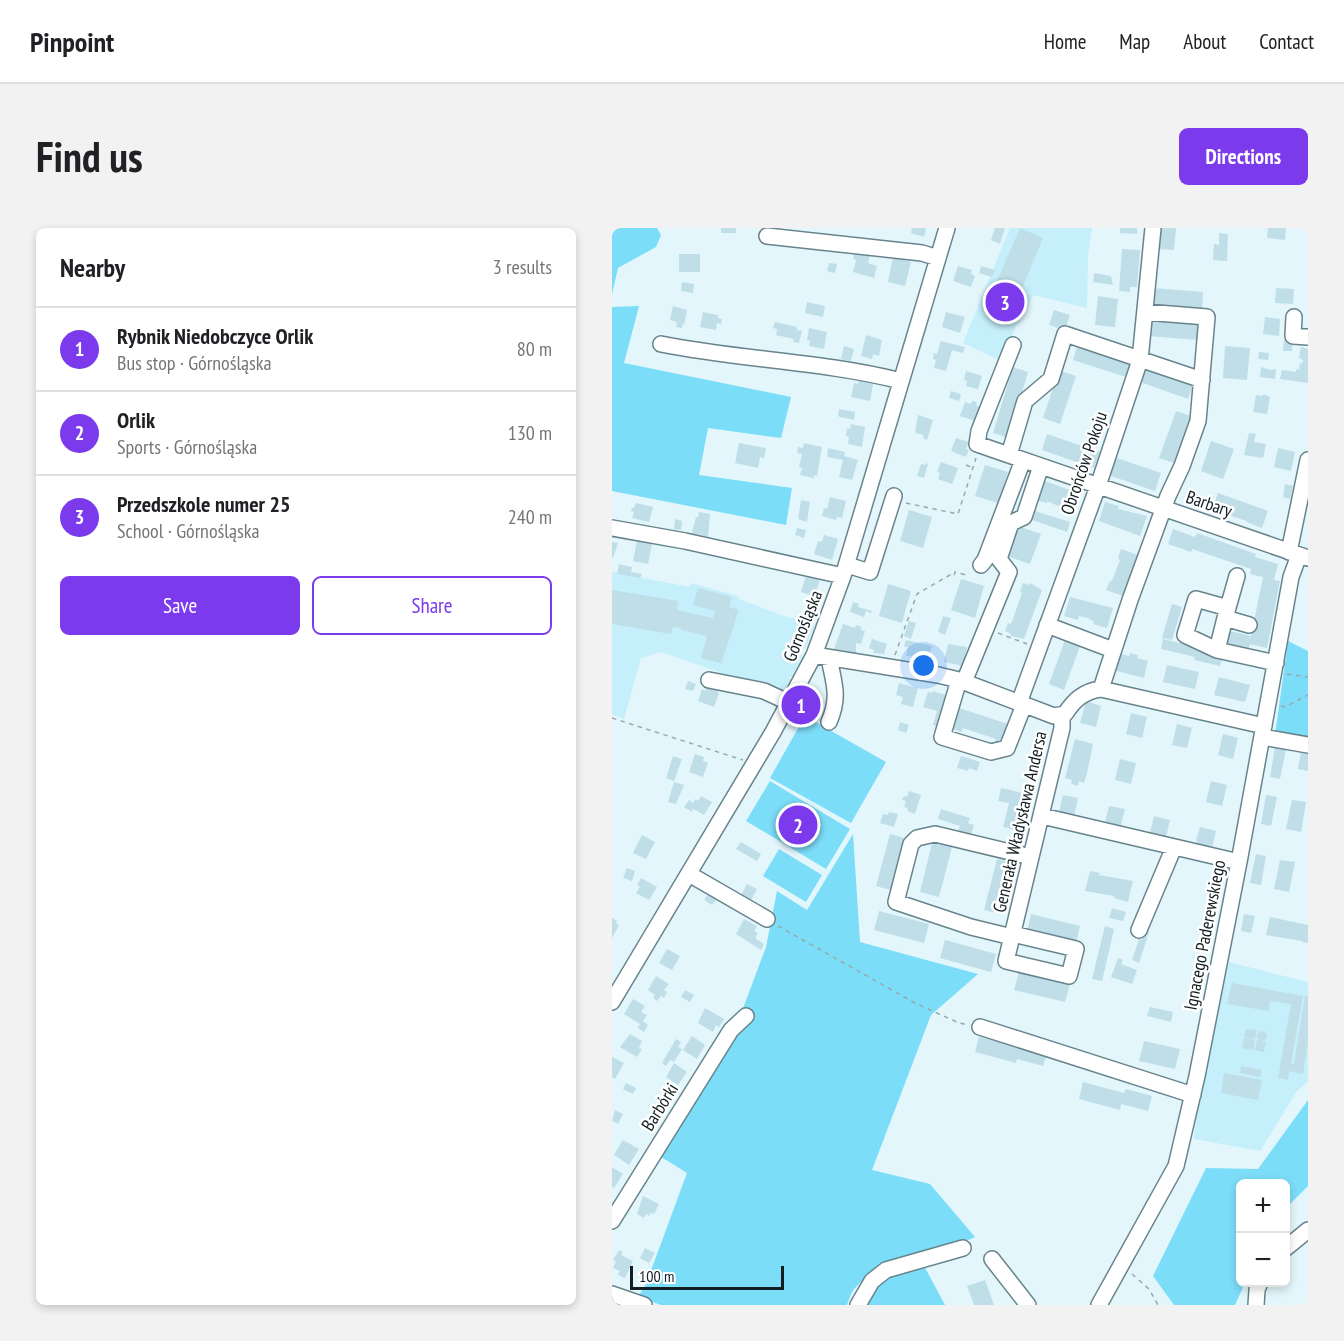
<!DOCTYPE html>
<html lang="en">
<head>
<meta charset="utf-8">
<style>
  body { margin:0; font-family:"PT Sans Narrow",sans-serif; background:#f2f2f2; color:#202124 }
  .controls { position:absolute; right:18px; bottom:18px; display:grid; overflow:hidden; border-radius:9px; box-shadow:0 3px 9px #0003 }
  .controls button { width:54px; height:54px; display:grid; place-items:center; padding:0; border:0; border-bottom:2px solid #e0e0e0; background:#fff; color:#202124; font:30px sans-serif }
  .scale { position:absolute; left:18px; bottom:15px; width:154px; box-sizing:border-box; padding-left:6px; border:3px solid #121e21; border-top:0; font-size:16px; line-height:21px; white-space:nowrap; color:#121e21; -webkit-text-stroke:4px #fff; paint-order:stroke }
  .you { position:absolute; left:312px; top:438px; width:21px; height:21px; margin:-15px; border:4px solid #fff; border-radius:50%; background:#1a73e8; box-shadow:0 0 0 9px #1a73e833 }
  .badge { display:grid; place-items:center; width:39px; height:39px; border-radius:50%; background:#7c3aed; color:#fff; font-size:20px; font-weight:700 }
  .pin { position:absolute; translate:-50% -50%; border:3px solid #fff; box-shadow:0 2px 6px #0006 }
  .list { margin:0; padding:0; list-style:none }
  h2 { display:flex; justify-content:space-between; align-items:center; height:78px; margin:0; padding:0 24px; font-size:26px }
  h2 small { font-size:20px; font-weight:400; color:#757577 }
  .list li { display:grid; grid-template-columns:39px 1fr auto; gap:18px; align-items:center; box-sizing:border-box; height:84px; padding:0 24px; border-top:2px solid #e0e0e0 }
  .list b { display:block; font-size:22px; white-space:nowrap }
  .list p { margin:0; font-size:20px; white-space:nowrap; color:#757577 }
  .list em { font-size:20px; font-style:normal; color:#757577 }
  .actions { display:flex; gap:12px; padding:18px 24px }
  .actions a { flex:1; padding:14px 0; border:2px solid #7c3aed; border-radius:9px; text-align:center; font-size:21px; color:#7c3aed }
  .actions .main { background:#7c3aed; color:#fff }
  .map { position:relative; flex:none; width:696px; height:1077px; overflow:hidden; border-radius:9px }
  header { display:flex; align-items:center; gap:36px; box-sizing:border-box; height:84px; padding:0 30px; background:#fff; border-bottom:2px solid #e0e0e0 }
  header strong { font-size:28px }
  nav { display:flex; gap:33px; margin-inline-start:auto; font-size:21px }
  .intro { display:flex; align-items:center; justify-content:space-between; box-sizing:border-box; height:144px; padding:0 36px }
  h1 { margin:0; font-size:42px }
  .button { padding:15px 27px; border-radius:9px; background:#7c3aed; color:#fff; font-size:21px; font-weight:700 }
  main { display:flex; gap:36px; padding:0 36px }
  aside { flex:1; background:#fff; border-radius:9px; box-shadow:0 3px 9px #0003 }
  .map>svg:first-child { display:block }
</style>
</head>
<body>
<header>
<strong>Pinpoint</strong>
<nav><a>Home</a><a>Map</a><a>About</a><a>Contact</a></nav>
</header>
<div class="intro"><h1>Find us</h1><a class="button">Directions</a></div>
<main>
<aside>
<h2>Nearby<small>3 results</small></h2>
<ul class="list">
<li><span class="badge">1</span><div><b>Rybnik Niedobczyce Orlik</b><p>Bus stop · Górnośląska</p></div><em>80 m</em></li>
<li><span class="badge">2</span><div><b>Orlik</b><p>Sports · Górnośląska</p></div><em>130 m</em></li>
<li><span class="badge">3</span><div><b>Przedszkole numer 25</b><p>School · Górnośląska</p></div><em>240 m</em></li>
</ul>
<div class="actions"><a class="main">Save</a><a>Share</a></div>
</aside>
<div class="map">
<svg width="696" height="1077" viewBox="0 0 696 1077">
  <rect width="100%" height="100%" fill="#e3f6fc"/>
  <path fill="#c5effb" d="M398 0H480L476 28 475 80 421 67 408 94 404 98 391 134 351 115Z
    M0 344 78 359 79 355 126 368 127 371 172 388 203 396 193 421 188 419 185 425 190 428 180 448 176 450 178 451 171 466 49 424 29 430 12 491 0 487Z
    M617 734 696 754V853L685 863 648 923 582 911 589 846Z"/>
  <path fill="#7cddf8" d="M0 0H45L49 7 44 19 6 40 0 66Z
    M27 78 12 135 179 169 169 210 96 200 87 247 180 260 174 297 0 263V79Z
    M676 413 696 423V514L663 507Z
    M193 488 274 534 239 595 158 550Z
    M158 553 238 601 214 641 134 593Z
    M241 606 248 714 366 746 319 787 260 942 318 956 363 1009C327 1027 269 1030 243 1060 239 1064 237 1072 235 1077H49L26 1069 34 1056 75 945 46 927 130 783 154 719 165 663 195 682Z
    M167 621 210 647 194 674 151 648Z
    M696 872V958L674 980V956H628V1054L633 1055 623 1077H562L541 1048 594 940 646 941Z
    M311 1036 333 1077H252L268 1048Z"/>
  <path fill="#bfdee8" d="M109 0H124V5H109Z
    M300 0H314L312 9 299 5Z
    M383 0H393L388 16 379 12Z
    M408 0 431 10 406 70 382 60Z
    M508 0H525V6L508 5Z
    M545 0H564L562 22 544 21Z
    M656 0H674L673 12 655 10Z
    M607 5 616 6 615 33 601 32 602 16 607 17Z
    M510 21 528 22 525 59H518V64L507 63Z
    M243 24 254 28 255 25 258 26 256 35 265 38 262 50 241 44 244 32 241 31Z
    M67 26H88V44H67Z
    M281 29 299 34 293 58 276 54Z
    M217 35 225 36 223 45 215 43Z
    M346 38 360 42 359 46 363 48 359 59 341 53Z
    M369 38 383 42 380 49 367 45Z
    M482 45 499 48 501 57 481 54Z
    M70 54 82 56 81 65 69 63Z
    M541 60 591 64 590 82 539 79Z
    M664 60 682 61 681 76 663 75Z
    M486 68 506 71 503 99 483 97Z
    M195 74 213 78 211 89 193 85Z
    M61 78 75 82 72 97 70 96V100L64 99 65 94 58 92Z
    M442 82 458 87 453 102 437 97Z
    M91 84 106 87V90L110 91 109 96 105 95 104 102 88 99Z
    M334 84 353 89 348 105 330 99Z
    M653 89 668 91 667 108 651 106Z
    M537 90 588 94 586 112 536 108Z
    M163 94 185 99V102L190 103 187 115 181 114 182 111 164 107 165 101 161 100Z
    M197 100 215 104 212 121 197 118 198 113 195 112Z
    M254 107 270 112 267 128 261 126 260 131 249 128Z
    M672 112H681L680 123H671Z
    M329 113 353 119 351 125 340 122 334 143 322 140 324 132 321 131 322 125 325 126Z
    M466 116 519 134 514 149 461 132Z
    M232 118 242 121 239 133 229 131Z
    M613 118 638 120 635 152 611 150Z
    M689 119 696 121V155L668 151 670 142 684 144V141L687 142 688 135 690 136 691 132 687 130Z
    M647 124 657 125 656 132 646 131Z
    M534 137 582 153 576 171 528 154Z
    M401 139 416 144 397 210 381 205Z
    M649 139 659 142 664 141 663 151 648 149Z
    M447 142 464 148 448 196 431 190Z
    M354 143 370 148 366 161 354 158 355 153 352 152Z
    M247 153 261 156 258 173 239 169 242 155 246 156Z
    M339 163 349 166 347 173 337 170Z
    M651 166 658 169 655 186 641 184 644 167 651 168Z
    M360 173 365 174 364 177 368 179 363 193 348 188 353 174 359 176Z
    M227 181 243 184 242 192 228 189 226 188Z
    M564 183 582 189 565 236 547 230Z
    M306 187 321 192 315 212 311 210 312 207 303 205Z
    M239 196 253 199 250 219 236 216 237 209 234 208 235 200 238 201Z
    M637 205 644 206 642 214 654 216 651 230 632 227Z
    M435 206 488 224 482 240 430 222Z
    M344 210 357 214 354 221 357 222 354 229 339 223Z
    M599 213 622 221 611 251 589 243Z
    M127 215 154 220 152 230 148 229 146 240 123 235Z
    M192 215 210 219 205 248 202 247V250L188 247 190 240 187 239 190 226 185 225 186 219 191 220Z
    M216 220 233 224 232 228 246 232 240 252 227 249 231 232 215 229Z
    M666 220 683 224 679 243 662 239Z
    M502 229 549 245 543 263 496 247Z
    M329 234 346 240 340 256 326 251 328 245 325 244Z
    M314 235 316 236 312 250 305 248 309 236 313 237Z
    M373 237 396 244 386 275 363 268Z
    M430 252 466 265 460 284 435 273V275L424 272Z
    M673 256 681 258 678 271 671 269Z
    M606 265 656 283 650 300 634 294 635 293 600 282Z
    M218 269 234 273 230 290 225 289 224 292 210 288 212 280 215 281Z
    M189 272 198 274 195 294 186 291Z
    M493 274 507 278 506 281 535 288 528 308 487 293Z
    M24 275 41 279 37 294 20 290 22 284 19 283 20 280H22Z
    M297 282 320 289 311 320 288 313Z
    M423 283 458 294 455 304 420 292Z
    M87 284 98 286 96 309 85 306 84 310 79 309 84 289H86Z
    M63 291 70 293 69 302 62 301Z
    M406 298 429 306 418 336 395 328Z
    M185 300 194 302 192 310 183 307Z
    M561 301 583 309 585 305 644 326 643 329 666 336 662 352 668 353 655 420 638 416 635 426 613 421 618 403 639 408 651 349 638 346 639 341 580 321 579 324 556 316Z
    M212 307 226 311 220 332 202 326 206 313 210 314Z
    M25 313 40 316 36 336 21 333Z
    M0 314 6 315 1 330H0Z
    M509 321 529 328 514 369 494 362 498 353H500L508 332 506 330Z
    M7 336 20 339 19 344 30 346 28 350 5 346Z
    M194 347 208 351 204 365 200 363 199 367 189 364Z
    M349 351 372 358 363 390 339 382Z
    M411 355 417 357 418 355 430 362 412 411 399 408V406L393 403 396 395 399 396 410 365 408 364Z
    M276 356 299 363 290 395 267 388Z
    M86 360 120 369 117 379 127 382 109 435 89 430 95 408 69 402V400L61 399 59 406 0 396V362L66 373 65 382 101 390 103 383 81 377Z
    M458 369 501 380 495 400 481 396 482 393 476 391 477 390 467 388 466 392 452 388Z
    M241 374 247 376 246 379 260 383 259 385 254 383 252 389 238 384Z
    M560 376 570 379 560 412 550 410Z
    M331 388 339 390 333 407 326 404Z
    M297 393 304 395 299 411 292 408Z
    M231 396 243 400 244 397 250 399 249 402 253 403 249 416 244 415V425L222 421Z
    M260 411 275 416 272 426 261 425 262 422 257 420Z
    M551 411 585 419 584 422 611 428 608 438 582 432 583 429 549 421Z
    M294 412 320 418 316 433 309 431V429L294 428 296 419H292Z
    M453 412 468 418 452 462 437 456Z
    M336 416 355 419 351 438 332 434Z
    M505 425 517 428 518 425 526 427 525 430 536 433 532 450 501 442Z
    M555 437 587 444 583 461 551 454Z
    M607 449 638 457 633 474 602 467Z
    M76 453 84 456 81 463 73 461Z
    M287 455 306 460 301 479 289 476 291 469 284 467Z
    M96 456 107 460 105 464 107 465 102 479 86 473 90 461 93 463Z
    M321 463 337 468 330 500 321 497 325 483 311 479 316 464 320 465Z
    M474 473 489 478 484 499 468 495Z
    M347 480 399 497 393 517 383 514 384 511 351 500 350 504 341 501Z
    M519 485 535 489 530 510 514 506Z
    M288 494 297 497 294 505 286 502Z
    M565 496 580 500 575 520 560 517Z
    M611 506 626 510 621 531 606 527Z
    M463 511 481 516 475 545 472 555 467 553 466 558 459 556 460 552 453 550Z
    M663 519 674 521 668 551 658 549Z
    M689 523 696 525V543L686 541Z
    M83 526 92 529 91 533 96 535 91 549 77 544Z
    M61 528 70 531 62 553 54 550Z
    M349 528 368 534 365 543 357 540 356 543 345 540Z
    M508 531 524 535 519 556 503 552Z
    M599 553 615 557 610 578 594 574Z
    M62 554 72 557 64 576 56 574Z
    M389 560 420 567 412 604 391 599 397 575 386 573Z
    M297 563 309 567 303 586 295 583 296 580 292 579 294 573 290 572 292 568 295 569Z
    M451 567 466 570 461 592 446 588Z
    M654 567 665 569 659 598 649 596Z
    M89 568 100 574 92 587 81 581 80 584 72 579 77 572 81 575 83 571 86 573Z
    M680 572 694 574 689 604 674 601Z
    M497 578 513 581 508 602 492 599Z
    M329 581 358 590 356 595 362 597 359 607 346 603 348 598 326 591Z
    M277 584 286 586 282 599 268 595 271 586 276 587Z
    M542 588 558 592 553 613 537 609Z
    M588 599 604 603 599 624 583 621 585 613 584 612Z
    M278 606 296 611 282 663 264 658Z
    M30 607 43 614 34 631 21 625Z
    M129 614 149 626 145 633 124 621Z
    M320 615 340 619 327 669 308 664Z
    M644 626 654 628 649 657 638 655Z
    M385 631 403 635 390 686 372 682Z
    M668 632 683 634 677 664 662 661Z
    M15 640 23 643 20 653 11 650Z
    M478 643 488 645 487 647 521 653 516 674 502 670V668L473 663Z
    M29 650 45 659 37 672 24 665 28 659 25 657Z
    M135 656 145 661 139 672 129 667Z
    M96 666 105 671 100 677 92 672Z
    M500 680 514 684 511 693 497 690Z
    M267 683 317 696 312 715 262 702Z
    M419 686 468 698 464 715 415 704Z
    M632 686 643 688 639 705 629 703Z
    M658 689 696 697V715L690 714V713L654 707Z
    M0 690 5 693 4 695 7 697 0 710Z
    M132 691 145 698 142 703 146 705 143 710 152 716 149 722 124 706Z
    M493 698 502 701 490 753 480 751Z
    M532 703 537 704 527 735 520 732 527 711 530 712Z
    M333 712 384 726 379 744 328 730Z
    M55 721 68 728 60 742 47 735Z
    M506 730 511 732 509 736 525 742 520 756 499 749Z
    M407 744 458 756 453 774 402 762Z
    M44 748 57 756 52 762 55 764 52 770 49 768 45 773 41 770 43 767 36 762Z
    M620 755 691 768 679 835 682 836 693 768H696V814L691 846 677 843 676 852 666 850 679 776 658 773 657 783 615 776Z
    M73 762 82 767 78 774 69 769Z
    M21 771 33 778 29 784 35 787 31 793 36 797 32 804 26 800 28 796 12 786Z
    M538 779 561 784 559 794 535 788Z
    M93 780 112 791 107 799 104 797 101 804 86 795Z
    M634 801 645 802 643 811 632 809Z
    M645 808a5 5 0 1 1 10 0a5 5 0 1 1-10 0Z
    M18 806 30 813 27 820 30 821 25 829 8 819Z
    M80 808 93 817 85 831 71 822Z
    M367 809 408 819 436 822 431 838 405 831 404 835 363 824Z
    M632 810 643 812 641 822 630 820Z
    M64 811 69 814 66 819 70 821 62 834 58 832 54 838 50 835Z
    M645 812 654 814 652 824 643 822Z
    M532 813 568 821 563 841 527 833Z
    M0 829 12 835 3 851 0 849Z
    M62 835 75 844 66 857 54 849Z
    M629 838 650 842 648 849 628 845Z
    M612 845 650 852 646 872 609 865Z
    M471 854 512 865 514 861 540 868 536 883 509 876 508 882 467 871Z
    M14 855 24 860 21 866 11 861Z
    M3 882 11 886 6 896 0 893Z
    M11 912 27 921 17 937 2 927Z
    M0 939 11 946 2 960 0 959Z
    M31 968 47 976 42 986 39 985 37 988 34 986 32 990 25 986Z
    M33 1020 43 1025 37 1035 28 1030Z
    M7 1022 11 1024 9 1027 21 1033 13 1050 6 1047 8 1043 1 1040 4 1033 1 1032Z
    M373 1052 382 1077H362L355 1058Z"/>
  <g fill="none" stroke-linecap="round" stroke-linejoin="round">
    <g stroke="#67848d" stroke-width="18">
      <path id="minor" d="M155 8 310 25 326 30
        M682 89 681 108 696 109
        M49 116C128 132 210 133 289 153
        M401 117 367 203 365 216 696 330
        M397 227 413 173 439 151 453 106 590 152
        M0 300 73 313 231 348
        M677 324 696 232
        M235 337 258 344 282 268
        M369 337 373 332 411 232
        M625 348 613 390 637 397
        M616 380 584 371 573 407 605 422 664 435
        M435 397 501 422
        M605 422 613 390
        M202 427 326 447 347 452 442 488 453 486C462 472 472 463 489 461L652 498
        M217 430C222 456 228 468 217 494
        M97 452 152 463 178 475
        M347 452 330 509 379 524 395 520 412 477
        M352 454 397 344 387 331 399 295 412 289 429 238
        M489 461 518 372 556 268 570 238 586 193 595 89 533 84
        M407 475 486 258 528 132 541 0
        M650 509 696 517
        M430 588 627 634
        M77 646 155 691
        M527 702 562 619
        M401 706 464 721 457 748 394 733 450 500V488
        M400 709 359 699 284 674 299 616 305 610 323 606 419 629
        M0 774 161 504 202 427 231 348 335 0
        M368 799 581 867
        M0 993 119 802 134 788
        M674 1020 696 1002
        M380 1031 416 1077
        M0 1066 32 1077
        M246 1077 260 1053 274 1042 351 1020
        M487 1077 564 938 585 848 627 634 679 349 687 327
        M644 1077 645 1062 648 1054"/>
    </g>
    <path stroke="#98a9ae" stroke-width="1.5" stroke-dasharray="4.5 4.5" stroke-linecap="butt" d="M354 237 361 240
      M294 275 346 286 364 230
      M386 405 415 416
      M186 426 187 423
      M283 427 305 366 338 347 342 348 343 344 354 347 357 345
      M675 446 696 449
      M669 478 673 479 696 467
      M0 490 131 532
      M166 698 303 775 347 795 356 797
      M520 1046 537 1061 546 1077"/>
    <use href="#minor" stroke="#fff" stroke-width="15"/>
  </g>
  <g text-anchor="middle" stroke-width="5" stroke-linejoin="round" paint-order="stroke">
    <g font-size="18" fill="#121e21" stroke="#fff">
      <text transform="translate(472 235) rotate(-71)" y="6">Obrońców Pokoju</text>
      <text transform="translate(597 276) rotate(19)" y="6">Barbary</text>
      <text transform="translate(191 398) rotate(-68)" y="6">Górnośląska</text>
      <text transform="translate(408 594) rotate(-77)" y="6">Generała Władysława Andersa</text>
      <text transform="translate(593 707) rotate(-79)" y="6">Ignacego Paderewskiego</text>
      <text transform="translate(48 879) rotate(-58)" y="6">Barbórki</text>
    </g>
  </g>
</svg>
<div class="controls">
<button>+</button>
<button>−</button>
</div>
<div class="scale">100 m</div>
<div class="you"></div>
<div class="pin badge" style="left:189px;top:477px">1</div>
<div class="pin badge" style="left:186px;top:597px">2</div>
<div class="pin badge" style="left:393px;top:74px">3</div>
</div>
</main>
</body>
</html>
